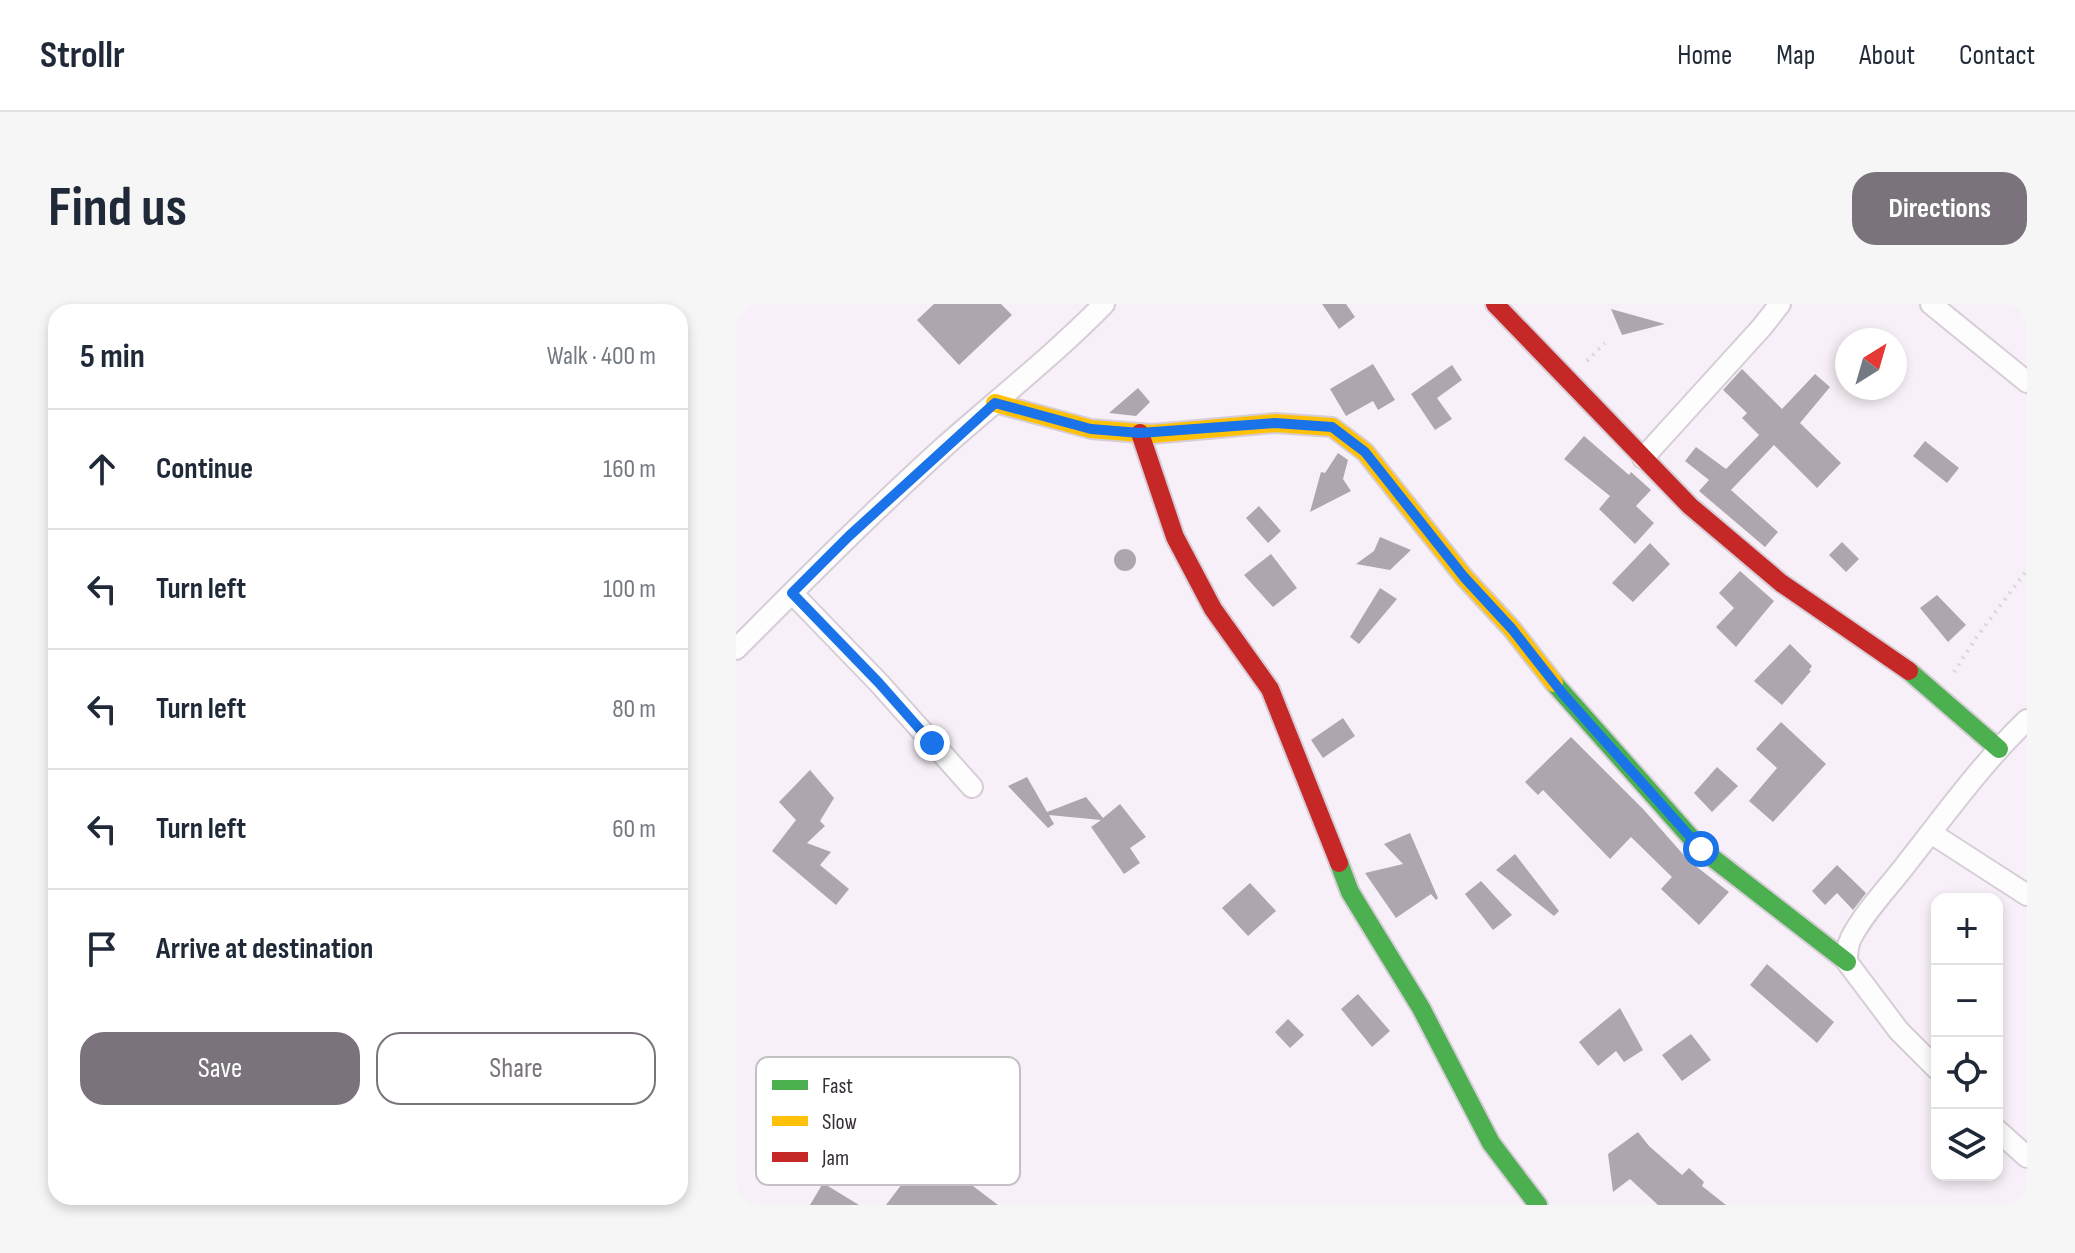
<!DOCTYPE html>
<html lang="en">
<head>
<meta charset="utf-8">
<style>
  body { margin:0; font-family:"Sofia Sans Condensed",sans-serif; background:#f6f6f7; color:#1f2937 }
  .controls { position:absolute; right:24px; bottom:24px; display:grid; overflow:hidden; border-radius:16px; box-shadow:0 4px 12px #0003 }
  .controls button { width:72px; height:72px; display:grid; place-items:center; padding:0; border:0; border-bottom:2px solid #e0e1e3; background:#fff; color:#1f2937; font:40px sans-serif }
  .compass { position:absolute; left:1099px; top:24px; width:72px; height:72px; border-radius:50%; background:#fff; box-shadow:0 4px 12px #0003; rotate:37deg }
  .stop { position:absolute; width:24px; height:24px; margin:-18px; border:6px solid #1a73e8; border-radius:50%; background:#fff }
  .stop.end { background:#1a73e8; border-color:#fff; box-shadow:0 2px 8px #0008 }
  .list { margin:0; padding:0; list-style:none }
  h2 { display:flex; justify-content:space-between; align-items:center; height:104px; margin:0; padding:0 32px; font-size:34px }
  h2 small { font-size:26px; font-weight:400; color:#747a83 }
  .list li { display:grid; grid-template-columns:52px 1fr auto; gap:24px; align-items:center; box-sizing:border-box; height:120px; padding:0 32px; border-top:2px solid #e0e1e3 }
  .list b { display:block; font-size:30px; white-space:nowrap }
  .list em { font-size:26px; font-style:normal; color:#747a83 }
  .actions { display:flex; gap:16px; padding:24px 32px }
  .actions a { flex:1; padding:18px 0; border:2px solid #7b737c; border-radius:24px; text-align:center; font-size:28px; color:#7b737c }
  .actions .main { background:#7b737c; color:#fff }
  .icon { flex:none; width:44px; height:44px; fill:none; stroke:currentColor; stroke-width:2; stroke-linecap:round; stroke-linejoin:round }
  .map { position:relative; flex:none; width:1291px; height:901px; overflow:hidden; border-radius:24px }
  header { display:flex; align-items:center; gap:48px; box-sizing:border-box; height:112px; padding:0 40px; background:#fff; border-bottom:2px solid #e0e1e3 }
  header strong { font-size:38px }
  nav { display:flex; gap:44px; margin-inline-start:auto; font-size:28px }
  .intro { display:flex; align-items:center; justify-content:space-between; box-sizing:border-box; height:192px; padding:0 48px }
  h1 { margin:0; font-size:56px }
  .button { padding:20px 36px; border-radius:24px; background:#7b737c; color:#fff; font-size:28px; font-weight:700 }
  main { display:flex; gap:48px; padding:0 48px }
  aside { flex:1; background:#fff; border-radius:24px; box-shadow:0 4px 12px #0003 }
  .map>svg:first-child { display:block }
</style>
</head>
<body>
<header>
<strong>Strollr</strong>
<nav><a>Home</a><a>Map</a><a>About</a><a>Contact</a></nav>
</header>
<div class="intro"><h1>Find us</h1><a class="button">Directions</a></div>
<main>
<aside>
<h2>5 min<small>Walk · 400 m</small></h2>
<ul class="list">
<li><svg class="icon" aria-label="ahead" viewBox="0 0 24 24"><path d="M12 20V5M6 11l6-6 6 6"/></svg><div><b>Continue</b></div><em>160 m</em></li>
<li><svg class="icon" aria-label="left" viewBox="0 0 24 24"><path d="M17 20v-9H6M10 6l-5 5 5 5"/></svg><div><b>Turn left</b></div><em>100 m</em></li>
<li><svg class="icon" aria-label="left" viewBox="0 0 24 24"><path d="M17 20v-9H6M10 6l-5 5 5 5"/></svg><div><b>Turn left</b></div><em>80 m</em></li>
<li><svg class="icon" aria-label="left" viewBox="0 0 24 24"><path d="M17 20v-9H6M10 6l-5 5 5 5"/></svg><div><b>Turn left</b></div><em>60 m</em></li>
<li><svg class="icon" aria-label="arrive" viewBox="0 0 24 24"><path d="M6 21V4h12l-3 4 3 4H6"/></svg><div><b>Arrive at destination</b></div></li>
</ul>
<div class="actions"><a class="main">Save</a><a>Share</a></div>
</aside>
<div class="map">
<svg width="1291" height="901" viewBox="0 0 1291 901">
  <rect width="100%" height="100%" fill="#f8f0f8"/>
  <path fill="#aea6ae" d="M198 0H265L276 11 223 61 181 16Z
    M586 0H610L619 13 603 25Z
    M875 5 929 20 886 31Z
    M637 60 659 96 642 106 637 97 610 112 594 85Z
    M716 61 726 76 701 94 716 115 699 126 675 90Z
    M1006 65 1046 105 1079 70 1094 83 1064 119 1105 159 1081 184 1038 141 995 186 1042 228 1029 243 963 187 973 176 949 157 960 143 990 165 1023 131 1006 114 1011 109 987 86Z
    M402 84 414 98 400 112 373 109Z
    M848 132 893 171 895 168 915 186 900 202 918 219 899 240 863 205 874 192 828 155Z
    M1189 137 1223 164 1211 179 1177 152Z
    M602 149 612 156 607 175 615 187 574 208 585 168 589 169Z
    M523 202 545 227 532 239 510 214Z
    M644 233 675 246 654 266 620 260 638 247Z
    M1106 238 1123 255 1110 268 1093 251Z
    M914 239 934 260 897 298 876 279Z
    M378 256a11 11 0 1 1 22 0a11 11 0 1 1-22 0Z
    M535 250 561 284 537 303 508 271Z
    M1004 267 1038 297 1000 343 980 323 998 304 983 289Z
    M644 284 661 295 623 340 614 333Z
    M1201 291 1230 321 1212 338 1184 304Z
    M1054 340 1076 362 1073 366 1075 367 1046 401 1018 377Z
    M607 414 619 432 587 454 575 436Z
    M1045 418 1090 460 1037 518 1013 497 1041 464 1020 445Z
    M835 433 908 506 952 556 993 588 963 621 925 585 936 573 895 533 874 555 807 486 802 491 789 478Z
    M981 463 1002 482 976 508 958 489Z
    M74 466 98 494 84 517 89 522 71 539 95 548 84 561 113 585 100 601 36 547 60 516 43 498Z
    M291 473 311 508 350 493 367 514 384 500 410 533 394 544 404 559 388 570 355 523 365 516 313 511 318 520 312 524 272 482Z
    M674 529 702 594 700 596 695 590 660 614 629 569 667 560 648 540Z
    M779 550 823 607 818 612 760 566Z
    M1101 561 1130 589 1117 606 1101 589 1089 601 1076 587Z
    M745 577 776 611 757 626 729 590Z
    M514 579 540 607 512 632 486 604Z
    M1031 660 1098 718 1081 739 1014 681Z
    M622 690 654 727 636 743 605 705Z
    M884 704 907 746 888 758 880 747 862 762 843 738Z
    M552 715 568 731 554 744 539 728Z
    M955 730 975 756 946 777 926 751Z
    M902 828 913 842 946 871 953 864 968 878 966 882 990 901H922L894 875 877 888 872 850Z
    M191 847 262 901H150Z
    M87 879 123 901H74Z"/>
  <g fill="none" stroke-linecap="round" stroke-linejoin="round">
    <g stroke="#d6cdd7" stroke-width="24">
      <path id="street" d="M1195 0 1291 78
        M907 154 1026 23 1044 0
        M56 289 143 379 236 483
        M0 345C69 276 137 207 209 142 262 95 318 51 368 0
        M1195 529 1291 591
        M1201 765 1163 727 1111 658C1111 650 1111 642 1115 634 1129 607 1153 583 1171 559 1209 511 1246 459 1291 416
        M1261 826 1291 853"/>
    </g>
    <g stroke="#d6cdd7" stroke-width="22">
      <path id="fast" d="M1173 367 1263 445
        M818 379 965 545 1111 658
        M603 559 614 588 685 704 755 839 802 901"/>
    </g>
    <g stroke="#d6cdd7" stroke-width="22">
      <path id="slow" d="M259 99 355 125 416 130 539 119 596 123 629 148 728 273 776 325 818 379"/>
    </g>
    <g stroke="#d6cdd7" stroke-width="22">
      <path id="jam" d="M759 0 954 202 1045 279 1173 367
        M404 129 439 233 477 305 534 385 603 559"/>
    </g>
    <path stroke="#d8d6d8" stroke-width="4" stroke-dasharray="2 6" stroke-linecap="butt" d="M851 57 869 39
      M1218 368 1240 334 1291 266"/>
    <use href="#street" stroke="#fefdfe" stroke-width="20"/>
    <use href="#fast" stroke="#4caf50" stroke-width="18"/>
    <use href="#slow" stroke="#ffc107" stroke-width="18"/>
    <use href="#jam" stroke="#c62828" stroke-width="18"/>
  </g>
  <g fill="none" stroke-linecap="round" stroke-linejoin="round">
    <path stroke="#1a73e8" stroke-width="10" d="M196 439 143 379 56 289 113 232 259 99 355 125 404 129 539 119 596 123 629 148 728 273 776 325 827 390 965 545"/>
  </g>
  <rect x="20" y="753" width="264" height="128" rx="12" fill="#fff" stroke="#c3c1c4" stroke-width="2"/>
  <rect x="36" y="776" width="36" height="10" fill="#4caf50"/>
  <rect x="36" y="812" width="36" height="10" fill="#ffc107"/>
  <rect x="36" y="848" width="36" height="10" fill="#c62828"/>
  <g font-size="22" fill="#382f39">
    <text x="86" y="789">Fast</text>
    <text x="86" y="825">Slow</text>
    <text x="86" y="861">Jam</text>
  </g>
</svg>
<div class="controls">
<button>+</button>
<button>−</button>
<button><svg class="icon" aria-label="locate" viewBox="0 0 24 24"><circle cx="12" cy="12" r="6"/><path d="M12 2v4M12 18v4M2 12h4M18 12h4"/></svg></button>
<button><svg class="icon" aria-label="layers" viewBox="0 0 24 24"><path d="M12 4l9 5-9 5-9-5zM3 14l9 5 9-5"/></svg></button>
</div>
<svg class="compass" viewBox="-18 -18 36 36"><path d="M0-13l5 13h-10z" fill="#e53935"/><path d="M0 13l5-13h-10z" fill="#747a83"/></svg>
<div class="stop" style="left:965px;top:545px"></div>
<div class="stop end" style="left:196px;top:439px"></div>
</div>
</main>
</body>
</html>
